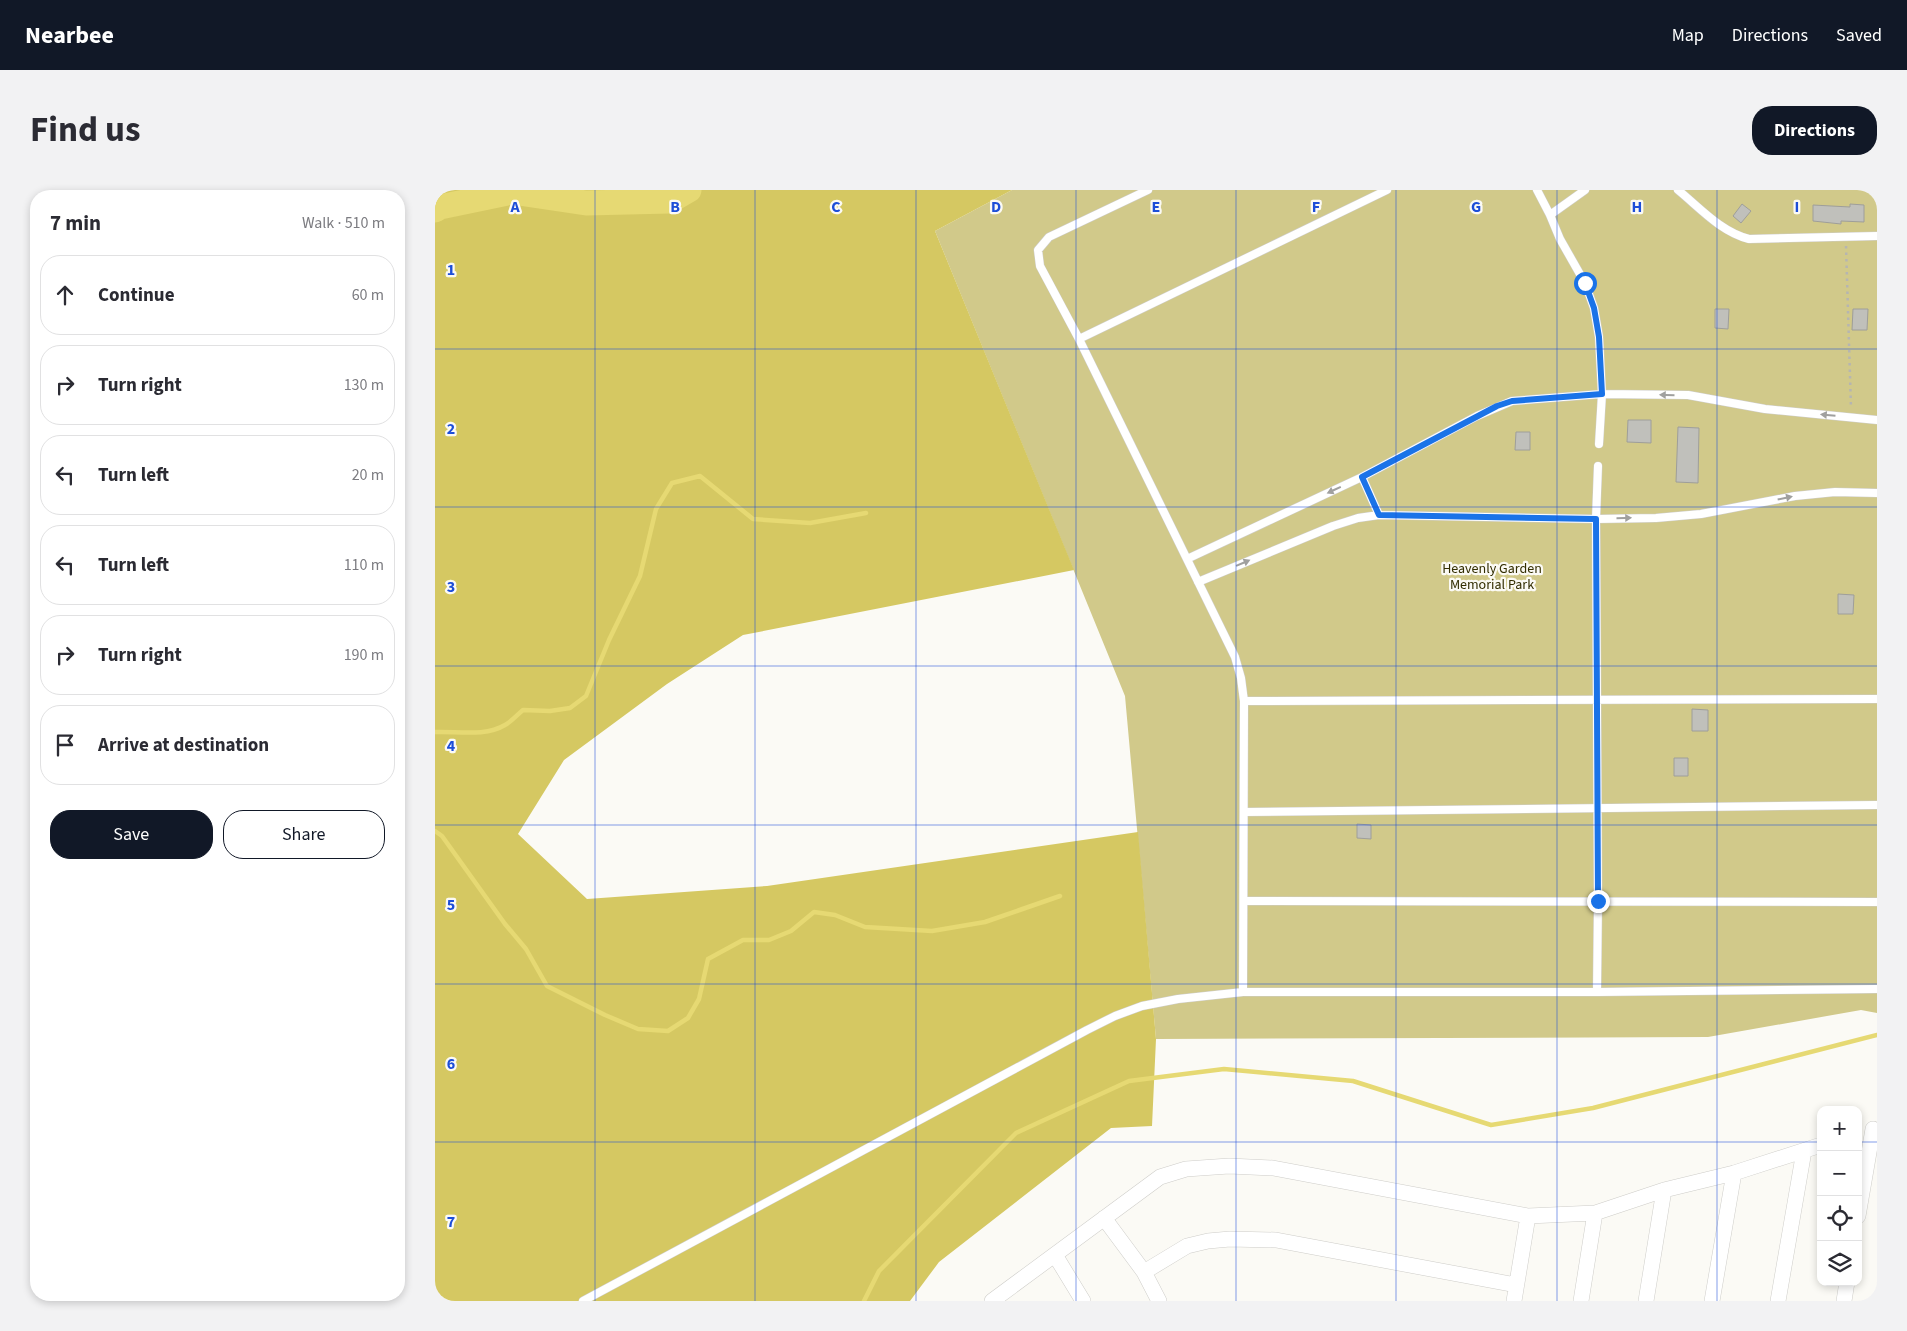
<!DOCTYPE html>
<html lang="en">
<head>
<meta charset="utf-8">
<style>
  body { margin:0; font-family:"Source Sans 3",sans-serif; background:#f2f2f3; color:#2b2b33 }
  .controls { position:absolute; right:15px; bottom:15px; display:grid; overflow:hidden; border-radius:10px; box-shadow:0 2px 8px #0003 }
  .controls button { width:45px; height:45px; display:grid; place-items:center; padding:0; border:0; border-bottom:1px solid #e1e1e2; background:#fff; color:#2b2b33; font:25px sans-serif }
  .stop { position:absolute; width:15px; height:15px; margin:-11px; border:4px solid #1a73e8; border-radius:50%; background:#fff }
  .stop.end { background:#1a73e8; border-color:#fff; box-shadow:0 1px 5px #0008 }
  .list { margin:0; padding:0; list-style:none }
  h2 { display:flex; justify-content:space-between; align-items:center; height:65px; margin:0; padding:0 20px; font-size:21px }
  h2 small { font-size:16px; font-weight:400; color:#7c7c81 }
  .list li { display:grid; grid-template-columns:32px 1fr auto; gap:15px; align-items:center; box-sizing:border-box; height:80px; margin:0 10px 10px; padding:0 10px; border:1px solid #e1e1e2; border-radius:20px }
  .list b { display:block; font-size:19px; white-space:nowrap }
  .list em { font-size:16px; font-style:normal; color:#7c7c81 }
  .actions { display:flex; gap:10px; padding:15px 20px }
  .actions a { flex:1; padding:11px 0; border:1px solid #111827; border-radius:20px; text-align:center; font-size:18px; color:#111827 }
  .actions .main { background:#111827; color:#fff }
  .icon { flex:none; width:28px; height:28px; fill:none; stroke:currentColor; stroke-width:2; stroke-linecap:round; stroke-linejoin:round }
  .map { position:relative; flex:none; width:1442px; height:1111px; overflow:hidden; border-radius:20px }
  header { display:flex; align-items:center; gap:30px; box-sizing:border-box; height:70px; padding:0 25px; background:#111827; color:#fff }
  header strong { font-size:24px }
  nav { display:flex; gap:28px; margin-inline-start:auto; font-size:18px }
  .intro { display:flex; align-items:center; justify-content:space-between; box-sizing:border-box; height:120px; padding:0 30px }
  h1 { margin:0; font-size:35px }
  .button { padding:12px 22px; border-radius:20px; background:#111827; color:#fff; font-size:18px; font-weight:700 }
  main { display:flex; gap:30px; padding:0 30px }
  aside { flex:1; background:#fff; border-radius:20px; box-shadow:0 2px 8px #0003 }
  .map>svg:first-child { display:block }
</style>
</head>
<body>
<header>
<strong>Nearbee</strong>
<nav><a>Map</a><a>Directions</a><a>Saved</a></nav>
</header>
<div class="intro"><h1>Find us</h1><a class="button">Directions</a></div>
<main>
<aside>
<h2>7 min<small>Walk · 510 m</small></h2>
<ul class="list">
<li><svg class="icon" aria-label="ahead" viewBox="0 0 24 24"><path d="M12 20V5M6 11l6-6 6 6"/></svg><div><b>Continue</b></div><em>60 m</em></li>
<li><svg class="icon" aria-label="right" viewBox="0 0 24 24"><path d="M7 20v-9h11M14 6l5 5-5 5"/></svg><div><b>Turn right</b></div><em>130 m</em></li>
<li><svg class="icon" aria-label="left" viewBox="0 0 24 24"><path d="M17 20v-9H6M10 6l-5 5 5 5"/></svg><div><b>Turn left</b></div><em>20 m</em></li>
<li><svg class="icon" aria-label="left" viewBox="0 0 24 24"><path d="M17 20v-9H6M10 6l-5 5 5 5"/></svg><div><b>Turn left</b></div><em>110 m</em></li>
<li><svg class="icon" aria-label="right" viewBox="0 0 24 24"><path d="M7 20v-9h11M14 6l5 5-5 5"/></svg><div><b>Turn right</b></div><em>190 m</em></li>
<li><svg class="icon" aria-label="arrive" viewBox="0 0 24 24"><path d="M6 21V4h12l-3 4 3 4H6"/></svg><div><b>Arrive at destination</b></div></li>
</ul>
<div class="actions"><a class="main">Save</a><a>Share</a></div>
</aside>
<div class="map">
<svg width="1442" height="1111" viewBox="0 0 1442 1111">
  <rect width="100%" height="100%" fill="#fbfaf5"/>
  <path fill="#d1c98a" d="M577 0H1442V823L1426 820 1273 847 721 849 690 506 500 41Z"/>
  <path fill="#d5c862" d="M0 0H577L500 41 639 380 308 445 232 494 129 570 83 644 152 709 332 696 703 642 721 849 717 936 676 938 504 1072 475 1111H0Z"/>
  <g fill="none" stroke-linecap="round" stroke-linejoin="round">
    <path stroke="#e6d973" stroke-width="4.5" d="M0 542C22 541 50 547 70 535 76 532 82 525 88 520L115 521 135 518 151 506 174 450 205 386 221 319 237 293 265 286 318 329 375 333 431 323
      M0 641 7 646 70 734 91 759 112 796 170 825 203 839 233 841 253 828 264 809 273 769 308 750H334L356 741 379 722 400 725 430 737 497 741 550 732 625 706
      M429 1111 444 1081 581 943 694 891 789 879 918 891 1056 935 1158 918 1442 845"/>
    <path stroke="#e6d973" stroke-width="25" d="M0 20 5 17 77 2 151 13 235 11 254 0"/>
  </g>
  <path fill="#c0c0bb" stroke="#9e9e9a" d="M1307 14 1316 21 1306 33 1298 26Z
    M1415 14 1429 15V32L1406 31V34L1378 31V15L1415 17Z
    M1280 119H1294L1293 139 1280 138Z
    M1418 119H1433L1432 140H1417Z
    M1193 230H1216V253L1192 252Z
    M1243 237 1264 238 1263 293 1241 292Z
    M1081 242H1095V260H1080Z
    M1403 404 1419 405 1418 424H1403Z
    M1257 519 1273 520V541H1257Z
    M1239 568H1253V586H1239Z
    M922 634 936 635V649L922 648Z"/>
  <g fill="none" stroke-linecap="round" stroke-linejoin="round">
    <g stroke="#cecdc9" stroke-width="9">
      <path id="service" d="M713 0 614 47 603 60 605 76 644 149 800 467 806 488 809 511 808 802
        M1102 0 1115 25 1125 49 1150 93 1159 118 1164 147 1167 204 1164 254
        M1243 0C1265 18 1286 42 1314 49L1442 46
        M1115 25 1150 0
        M644 149 952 0
        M927 287 944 325
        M752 369 927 287 1042 226 1077 211 1167 204 1253 205 1330 219 1442 230
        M763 392 898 336 923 328 944 325 1161 329 1221 328 1266 324 1360 306 1400 302 1442 303
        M809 511 1442 509
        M809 622 1442 615
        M809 711 1442 712
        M1162 802 1163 711 1161 329 1163 276
        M148 1111 652 840 680 826 707 816 743 809 808 802H1162L1442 799"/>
    </g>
    <g stroke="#cecdc9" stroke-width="16">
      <path id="minor" d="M1423 1026 1438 939
        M669 1028 709 1082 724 1111
        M620 1065 648 1111
        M709 1082 752 1056 773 1051 795 1049 841 1050 1081 1095
        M557 1111 725 987 751 979 794 976 838 978 1093 1026 1160 1023 1229 1000 1299 983 1386 955
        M1079 1111 1093 1026
        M1146 1111 1160 1023
        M1211 1111 1229 1000
        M1277 1111 1299 983
        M1343 1111 1369 961
        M1409 1111 1412 1092"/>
    </g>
    <path stroke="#b6b5b1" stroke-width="2.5" stroke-dasharray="2.5 4" stroke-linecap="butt" d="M1411 56 1416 218"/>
    <use href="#service" stroke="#fff" stroke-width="8"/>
    <use href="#minor" stroke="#fff" stroke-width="15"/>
  </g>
  <defs><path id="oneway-solid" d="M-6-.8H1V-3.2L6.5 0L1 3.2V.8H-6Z" transform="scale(1.25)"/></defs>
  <g fill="#a0a09f">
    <use href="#oneway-solid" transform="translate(1232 205) rotate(-179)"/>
    <use href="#oneway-solid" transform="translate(1393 225) rotate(-175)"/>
    <use href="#oneway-solid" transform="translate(899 300) rotate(155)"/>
    <use href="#oneway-solid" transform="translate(1350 308) rotate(-12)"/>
    <use href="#oneway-solid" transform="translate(1189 328) rotate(-1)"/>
    <use href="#oneway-solid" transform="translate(808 373) rotate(-23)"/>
  </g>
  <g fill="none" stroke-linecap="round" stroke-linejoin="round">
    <path stroke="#1a73e8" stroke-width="6" d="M1150 93 1159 118 1164 147 1167 204 1077 211 1062 216 927 287 944 325 1161 329 1163 711"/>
  </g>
  <path fill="none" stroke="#1d4ed8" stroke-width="1" stroke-opacity="0.55" d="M160 0V1111M320 0V1111M481 0V1111M641 0V1111M801 0V1111M961 0V1111M1122 0V1111M1282 0V1111M0 159H1442M0 317H1442M0 476H1442M0 635H1442M0 794H1442M0 952H1386M1423 952H1442"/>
  <g text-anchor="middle" stroke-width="4.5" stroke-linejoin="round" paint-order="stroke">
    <g font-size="14" fill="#322d00" stroke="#fbfaf5">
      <text x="1057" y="383">Heavenly Garden<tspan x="1057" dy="16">Memorial Park</tspan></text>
    </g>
  </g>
  <g font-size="16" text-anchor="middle" font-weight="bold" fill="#1d4ed8" stroke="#fbfaf5" stroke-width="4.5" stroke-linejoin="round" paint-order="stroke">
    <text x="80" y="22">A</text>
    <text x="240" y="22">B</text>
    <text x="401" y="22">C</text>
    <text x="561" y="22">D</text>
    <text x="721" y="22">E</text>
    <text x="881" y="22">F</text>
    <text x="1041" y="22">G</text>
    <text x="1202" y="22">H</text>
    <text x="1362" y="22">I</text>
    <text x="16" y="85">1</text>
    <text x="16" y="244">2</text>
    <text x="16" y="402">3</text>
    <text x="16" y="561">4</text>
    <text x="16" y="720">5</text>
    <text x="16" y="879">6</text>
    <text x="16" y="1037">7</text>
  </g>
</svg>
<div class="controls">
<button>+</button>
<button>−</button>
<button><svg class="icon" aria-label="locate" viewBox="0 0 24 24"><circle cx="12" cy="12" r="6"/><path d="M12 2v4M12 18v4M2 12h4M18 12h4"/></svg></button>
<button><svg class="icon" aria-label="layers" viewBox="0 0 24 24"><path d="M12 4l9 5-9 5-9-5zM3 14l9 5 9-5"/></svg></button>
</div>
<div class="stop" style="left:1150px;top:93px"></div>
<div class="stop end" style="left:1163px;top:711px"></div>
</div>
</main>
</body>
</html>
